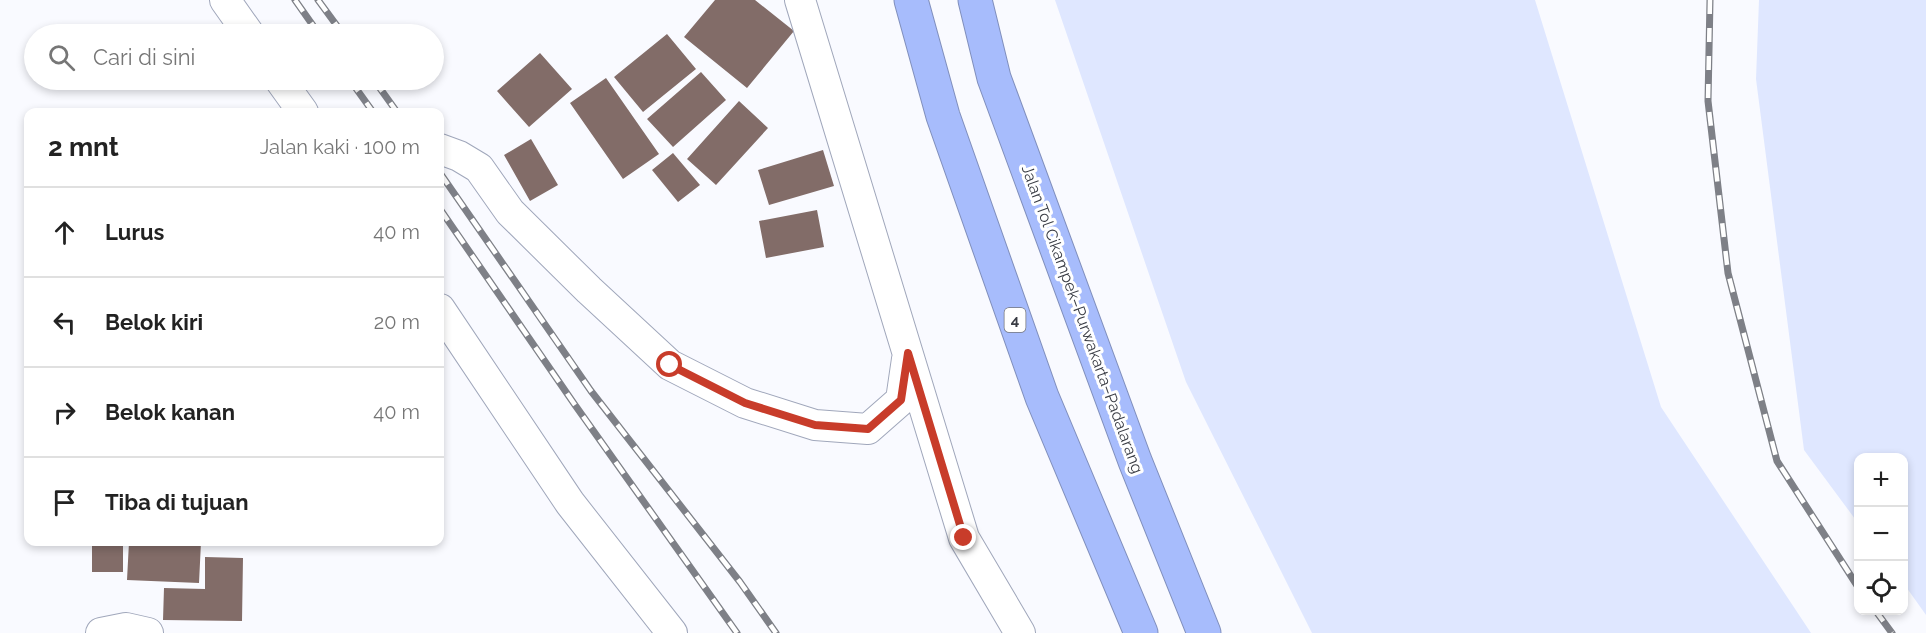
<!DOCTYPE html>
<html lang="id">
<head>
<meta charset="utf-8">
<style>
  body { margin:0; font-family:Raleway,sans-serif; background:#f2f2f2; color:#222 }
  .controls { position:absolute; right:18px; bottom:18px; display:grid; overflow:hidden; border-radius:12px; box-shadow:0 3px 9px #0003 }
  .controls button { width:54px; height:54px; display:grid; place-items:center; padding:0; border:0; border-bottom:2px solid #e0e0e0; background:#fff; color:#222; font:30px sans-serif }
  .stop { position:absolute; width:18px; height:18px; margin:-14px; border:4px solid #c83c2a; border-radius:50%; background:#fff }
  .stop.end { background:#c83c2a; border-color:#fff; box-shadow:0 2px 6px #0008 }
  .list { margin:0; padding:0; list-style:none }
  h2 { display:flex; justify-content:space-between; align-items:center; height:78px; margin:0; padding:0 24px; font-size:26px }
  h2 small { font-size:20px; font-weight:400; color:#767676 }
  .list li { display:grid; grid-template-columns:39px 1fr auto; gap:18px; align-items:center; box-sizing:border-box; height:90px; padding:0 24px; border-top:2px solid #e0e0e0 }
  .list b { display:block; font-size:22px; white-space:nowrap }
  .list em { font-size:20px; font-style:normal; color:#767676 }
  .icon { flex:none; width:33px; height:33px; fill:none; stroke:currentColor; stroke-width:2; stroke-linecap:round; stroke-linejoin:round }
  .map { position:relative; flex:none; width:1926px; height:633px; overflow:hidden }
  .search { position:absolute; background:#fff; box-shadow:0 3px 9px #0003; left:24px; top:24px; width:420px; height:66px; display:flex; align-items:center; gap:15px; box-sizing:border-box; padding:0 21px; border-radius:33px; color:#767676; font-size:22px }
  .panel { position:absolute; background:#fff; box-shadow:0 3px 9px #0003; left:24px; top:108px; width:420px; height:438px; border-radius:12px }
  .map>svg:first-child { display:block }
</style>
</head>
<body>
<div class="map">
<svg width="1926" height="633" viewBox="0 0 1926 633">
  <rect width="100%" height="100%" fill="#f9faff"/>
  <path fill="#dfe7ff" d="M1055 0H1535L1661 407 1811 633H1312L1186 382Z
    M1759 0H1926V615L1904 584V458H1858V523L1804 450 1756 79Z"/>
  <path fill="#826c68" d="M715 0H755L794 31 747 88 684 37Z
    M667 34 696 69 643 112 614 77Z
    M540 53 572 89 529 127 497 91Z
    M701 72 726 100 673 147 647 119Z
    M606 78 659 154 623 179 570 103Z
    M739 101 768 128 716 185 687 159Z
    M531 139 558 185 530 201 504 155Z
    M823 150 834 186 769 205 758 170Z
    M673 153 700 185 678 202 652 170Z
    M817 210 824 247 766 258 759 221Z
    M92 542H123V572H92Z
    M129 542H201L199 583 127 580Z
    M205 557 243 558 242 621 163 620 164 588 205 589Z"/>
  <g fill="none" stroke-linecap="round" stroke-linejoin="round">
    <g stroke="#a0a7bb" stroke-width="32">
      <path id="minor" d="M225 0 249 34
        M800 0 964 538 1020 633
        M280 80 303 112
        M440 149 459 156 479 168 510 212 589 290 670 365 745 403 815 425 868 429 901 400 907 359
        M440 309 570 503 672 633
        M101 633 126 628 148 633"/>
    </g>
    <g stroke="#808fbc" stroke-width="35">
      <path id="motorway" d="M911 0 943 116 1042 397 1141 633
        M975 0 994 78 1135 461 1204 633"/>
    </g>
    <use href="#minor" stroke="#fff" stroke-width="30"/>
    <use href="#motorway" stroke="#a7bcfc" stroke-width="33"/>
    <g stroke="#7e8087" stroke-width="7">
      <path id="rail" d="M295 0 319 34
        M318 0 343 34
        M1710 0 1708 101 1728 273 1777 461 1858 587
        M350 80 373 112
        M374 80 397 112
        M440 173 591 391 740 582 776 633
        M440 209 575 405 737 633
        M1875 610 1892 633"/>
    </g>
    <use href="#rail" stroke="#fff" stroke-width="4.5" stroke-dasharray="14" stroke-linecap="butt"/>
  </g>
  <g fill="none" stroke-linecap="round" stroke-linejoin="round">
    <path stroke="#c83c2a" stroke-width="8" d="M670 365 745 403 815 425 868 429 901 400 908 353 964 538"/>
  </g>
  <g text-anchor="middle" stroke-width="6" stroke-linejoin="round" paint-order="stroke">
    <rect fill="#fff" stroke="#74767c" stroke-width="1.5" x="1004.5" y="308" width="21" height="24" rx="4.5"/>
    <g font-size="15" font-weight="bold" fill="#393c44">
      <text x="1015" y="325">4</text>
    </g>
    <g font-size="16" fill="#393c44" stroke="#fff">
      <text transform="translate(1083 319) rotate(70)" y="6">Jalan Tol Cikampek–Purwakarta–Padalarang</text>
    </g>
  </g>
</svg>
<div class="controls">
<button>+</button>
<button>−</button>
<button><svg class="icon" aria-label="locate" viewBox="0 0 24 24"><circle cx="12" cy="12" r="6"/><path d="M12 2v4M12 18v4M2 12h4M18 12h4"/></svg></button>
</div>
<div class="stop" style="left:670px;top:365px"></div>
<div class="stop end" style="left:964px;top:538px"></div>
<div class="search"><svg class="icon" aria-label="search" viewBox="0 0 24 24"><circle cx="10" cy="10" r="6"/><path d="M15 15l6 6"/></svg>Cari di sini</div>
<section class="panel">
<h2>2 mnt<small>Jalan kaki · 100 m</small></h2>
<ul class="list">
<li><svg class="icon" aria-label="ahead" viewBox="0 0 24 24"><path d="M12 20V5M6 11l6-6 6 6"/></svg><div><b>Lurus</b></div><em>40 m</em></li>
<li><svg class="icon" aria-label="left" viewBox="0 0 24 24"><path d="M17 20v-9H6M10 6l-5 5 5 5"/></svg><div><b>Belok kiri</b></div><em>20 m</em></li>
<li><svg class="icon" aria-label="right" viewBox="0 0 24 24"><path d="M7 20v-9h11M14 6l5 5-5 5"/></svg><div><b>Belok kanan</b></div><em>40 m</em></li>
<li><svg class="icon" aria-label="arrive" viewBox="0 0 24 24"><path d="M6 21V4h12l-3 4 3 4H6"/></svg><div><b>Tiba di tujuan</b></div></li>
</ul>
</section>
</div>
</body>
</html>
